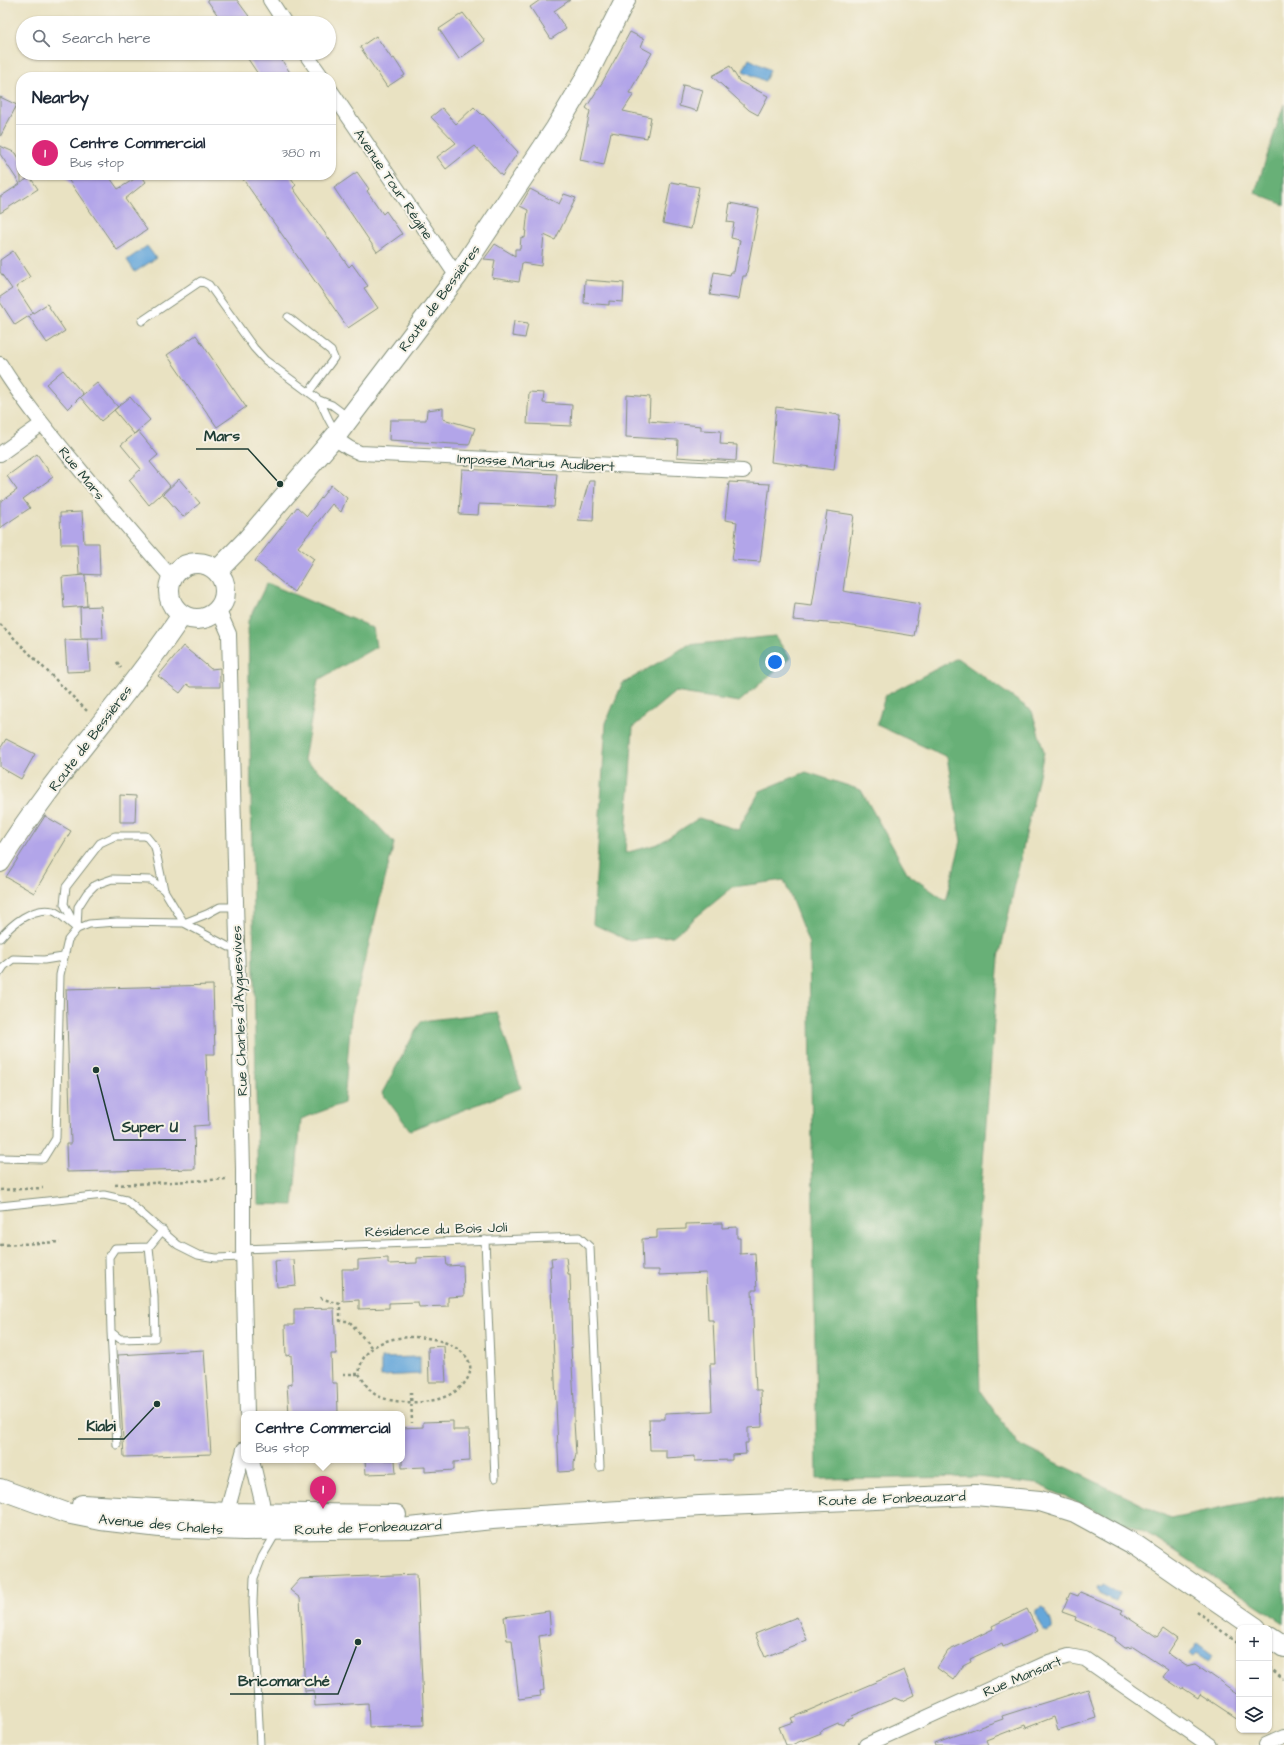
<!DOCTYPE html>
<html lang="en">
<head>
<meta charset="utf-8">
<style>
  body { margin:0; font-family:"Architects Daughter",sans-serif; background:#f6f6f7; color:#1f2937 }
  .controls { position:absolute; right:12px; bottom:12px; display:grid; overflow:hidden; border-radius:8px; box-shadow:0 1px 3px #0004 }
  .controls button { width:36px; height:36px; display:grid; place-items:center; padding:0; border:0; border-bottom:1px solid #e0e1e3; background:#fff; color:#1f2937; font:20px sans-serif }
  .you { position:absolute; left:775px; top:662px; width:14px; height:14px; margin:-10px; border:3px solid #fff; border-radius:50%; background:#1a73e8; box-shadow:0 0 0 6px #1a73e833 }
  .badge { display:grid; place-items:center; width:26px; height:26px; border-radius:50%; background:#db2777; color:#fff; font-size:13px; font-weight:700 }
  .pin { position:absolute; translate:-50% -33px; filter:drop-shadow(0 1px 2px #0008) }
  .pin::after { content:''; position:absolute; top:21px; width:14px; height:12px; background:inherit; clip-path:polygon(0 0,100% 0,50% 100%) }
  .popup { position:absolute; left:241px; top:1411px; width:164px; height:52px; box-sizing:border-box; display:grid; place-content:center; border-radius:8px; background:#fff; filter:drop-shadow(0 1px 3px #0005); font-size:13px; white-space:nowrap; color:#747a83 }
  .popup b { font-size:15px; color:#1f2937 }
  .popup::after { content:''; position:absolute; left:50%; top:100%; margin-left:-8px; border:8px solid transparent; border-top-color:#fff }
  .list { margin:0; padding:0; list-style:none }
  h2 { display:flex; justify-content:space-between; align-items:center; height:52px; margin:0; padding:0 16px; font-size:17px }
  h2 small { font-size:13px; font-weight:400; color:#747a83 }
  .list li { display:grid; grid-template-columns:26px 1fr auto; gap:12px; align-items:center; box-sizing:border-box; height:56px; padding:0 16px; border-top:1px solid #e0e1e3 }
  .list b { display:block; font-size:15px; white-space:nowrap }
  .list p { margin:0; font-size:13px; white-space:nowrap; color:#747a83 }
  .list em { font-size:13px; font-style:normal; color:#747a83 }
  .icon { flex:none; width:22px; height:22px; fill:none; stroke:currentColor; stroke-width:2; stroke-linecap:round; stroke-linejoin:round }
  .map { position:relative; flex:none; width:1284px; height:1745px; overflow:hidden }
  .search { position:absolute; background:#fff; box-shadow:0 1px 3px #0004; left:16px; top:16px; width:320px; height:44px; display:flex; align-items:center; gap:10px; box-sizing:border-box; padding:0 14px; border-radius:22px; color:#747a83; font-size:15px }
  .panel { position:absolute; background:#fff; box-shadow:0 1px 3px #0004; left:16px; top:72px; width:320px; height:108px; border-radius:16px }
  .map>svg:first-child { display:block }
</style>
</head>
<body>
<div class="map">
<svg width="1284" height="1745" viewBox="0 0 1284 1745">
  <rect width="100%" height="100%" fill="#f7f3e8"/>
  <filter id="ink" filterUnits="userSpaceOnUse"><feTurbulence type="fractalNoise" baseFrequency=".025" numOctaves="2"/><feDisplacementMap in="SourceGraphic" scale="8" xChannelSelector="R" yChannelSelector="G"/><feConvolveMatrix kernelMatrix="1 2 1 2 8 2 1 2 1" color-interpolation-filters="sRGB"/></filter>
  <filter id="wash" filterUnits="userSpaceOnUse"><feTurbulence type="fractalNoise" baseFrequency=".012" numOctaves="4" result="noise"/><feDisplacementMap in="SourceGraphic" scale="16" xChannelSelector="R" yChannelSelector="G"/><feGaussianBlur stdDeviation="0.9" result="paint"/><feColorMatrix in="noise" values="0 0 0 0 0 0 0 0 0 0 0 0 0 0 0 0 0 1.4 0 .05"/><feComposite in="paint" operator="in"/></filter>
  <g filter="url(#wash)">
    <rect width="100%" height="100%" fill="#e9e2c2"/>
    <path fill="#68b077" stroke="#447656" d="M1284 104V205L1255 193Z
      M267 583 373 628 376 647 318 680 304 760 349 794 394 843 351 1016 344 1103 301 1119 293 1205 258 1204 248 621Z
      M775 636 790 658 739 702 675 692 633 727 625 853 658 844 699 818 738 830 760 791 806 772 861 790 908 874 946 901 961 841 947 757 877 725 885 696 957 658 1032 711 1044 752 999 958 976 1251 980 1391 1018 1444 1170 1518 1284 1495V1623L1154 1537 1037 1484 978 1477 817 1479 809 944 784 880 733 887 673 936 627 940 593 924 606 723 622 684 688 645Z
      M497 1012 521 1088 410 1130 382 1093 421 1021Z"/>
    <path fill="#66a7da" stroke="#427287" d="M749 59 770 70 765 81 743 71Z
      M147 246 156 258 135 272 127 260Z
      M420 1357V1374L381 1376V1358Z
      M1103 1585 1120 1593 1116 1602 1099 1594 1097 1588 1102 1587Z
      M1042 1607C1047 1611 1053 1622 1052 1629L1047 1632C1041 1629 1035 1617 1036 1610Z
      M1197 1643 1213 1655 1208 1662 1196 1654 1193 1657 1189 1654Z"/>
    <g id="blocks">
      <path fill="#b2a5e9" d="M207 0H237L254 23H223Z
        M540 0H570L554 11 566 29 551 39 530 7Z
        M463 13 485 41 459 59 439 29Z
        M630 32 644 39 641 47 652 53 629 93 634 94 623 111 651 117 647 138 611 132 604 165 580 160 590 111 586 108 603 81Z
        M376 36 392 59 394 58 405 75 387 87 360 47Z
        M244 53H277L293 77H260Z
        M730 66 739 81 768 96 758 115 749 110 712 76Z
        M683 85 703 90 697 111 679 106Z
        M0 97 17 105 0 137Z
        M474 107 482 115 483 114 518 152 502 176 475 146 446 169 437 157 456 143 431 117 442 108 456 124Z
        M0 146 16 153 21 162V183L30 177 38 189 0 213V197L20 184 0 154Z
        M357 172 369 189 367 191 383 214 386 211 402 234 377 252 334 188Z
        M65 175H108L118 189 141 175 146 182 125 199 147 230 117 250Z
        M240 175H289L296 185 293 188 327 236 349 267 352 264 368 286 364 288 378 308 348 328Z
        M671 182 699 187 691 229 663 223Z
        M530 189 559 204 564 194 576 198 555 240 544 235 541 266 522 263 519 282 492 278 495 260 484 259 495 244 515 256V249H520L521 237 525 238 528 210 520 206Z
        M730 203 759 209 746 276H743L739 299 710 295 714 272 730 275 731 272H734L740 240 731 238 734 223 727 222Z
        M13 251 30 277 16 287 33 313 30 315 47 304 65 331 47 343 29 316 15 325 0 302V297L12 289 0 272V260Z
        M585 280 624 283 623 302 609 301V305L584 303Z
        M514 321 528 323 525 338 512 336Z
        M196 335 246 407 217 427 167 355Z
        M63 370 83 394 68 409 46 384Z
        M97 383 118 407 101 421 80 397Z
        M529 392 544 393 543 403 572 405 571 426 527 424Z
        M627 395 650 397 649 421 701 426V430L721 431 720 444 737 445 736 461 677 457 678 440 626 437Z
        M130 397 150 420 134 434 114 410Z
        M776 407 840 415 834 470 771 462Z
        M443 408V419L475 428 469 445 389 440 390 420H426L427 410Z
        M138 431 158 455 150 462 170 486 149 505 129 480 141 469 121 445Z
        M37 454 53 477 23 499 30 508 0 528V502L17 490 7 476Z
        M462 469 557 474 554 507 479 504 478 515 459 514Z
        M179 479 200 503 183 517 163 494Z
        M589 481H595L593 521 578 520Z
        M729 482 770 484 760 562 732 560 737 522 725 520Z
        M331 485 347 498 341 512 332 504 298 547 314 559 294 592 255 561 297 507 307 516Z
        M827 511 854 515 843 591 920 604 914 636 840 624 793 620 795 604 812 606Z
        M82 512 84 543H99L100 575 79 574 77 544H61L60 513Z
        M85 575 87 606 64 608 62 577Z
        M101 606 103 638H81L80 607Z
        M88 639 90 671 67 672 65 640Z
        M183 646 211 669 220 668V687H191L187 684 180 693 158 676Z
        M6 739 35 754 21 779 0 767V749Z
        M120 795 136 796 135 822H120Z
        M45 816 71 831 34 893 6 877Z
        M213 985 215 1054H206L209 1125 194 1126 195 1169 67 1172 66 1144H71L66 989Z
        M722 1223V1228L737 1227V1238H740V1254L755 1253 757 1290H752L754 1347 756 1390H761L762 1427 748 1428V1443H745L746 1454 732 1455V1460L695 1461V1456L666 1458V1450H650L649 1419H665V1413L712 1411 710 1364H715L713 1320H708L706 1273 659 1275V1270H643L642 1239 657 1238V1230L686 1229V1224Z
        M446 1257 447 1266 463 1265 464 1296 448 1297V1306L419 1307 418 1302 389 1303V1308L359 1309V1300L343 1301 342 1269H358V1260L388 1258V1264L417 1263V1258Z
        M566 1257 568 1274H570L572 1348 571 1347 574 1401V1422L576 1454 574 1463V1471L559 1472 550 1266H552L551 1258Z
        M294 1260 296 1285 277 1287 275 1261Z
        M334 1308 336 1354H331L332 1383H337L338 1412 329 1413V1414H289L287 1385 292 1384 291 1355 286 1356 285 1325H294V1309Z
        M444 1346 446 1382H429L428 1347Z
        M204 1350 211 1454 124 1457 118 1355Z
        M453 1421V1430H469L470 1461 454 1462V1470L425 1472V1467L402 1468V1428L423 1427V1422Z
        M365 1460H395L396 1473 366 1474Z
        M417 1574 424 1725 369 1727 368 1703 315 1706 314 1690 305 1691 300 1598 290 1590 300 1579Z
        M1080 1592 1123 1610 1121 1613 1157 1637 1163 1629 1177 1639 1168 1653 1186 1666 1196 1664 1239 1695V1720L1200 1694 1198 1698 1183 1688 1181 1689 1163 1677 1168 1670 1133 1647 1125 1648 1115 1640 1116 1638 1075 1620 1076 1617 1062 1612 1070 1593 1078 1596Z
        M1027 1609 1038 1631 1003 1647 1002 1644 970 1659 971 1662 963 1666 953 1680 937 1668 948 1651 993 1629 992 1626Z
        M549 1611 551 1634 539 1636 544 1690 540 1691 541 1696 519 1699 512 1640H507L504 1617Z
        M797 1617 807 1640 765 1657 755 1634Z
        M904 1670 914 1695 902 1701 895 1698 852 1716 853 1718 845 1721 843 1725 838 1723 820 1731 821 1733 791 1745H786L779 1727 793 1722 791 1718Z
        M1088 1689 1096 1718 1058 1730 1054 1717 1026 1728 1025 1725 986 1740 988 1745H935L934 1743 1003 1719 1002 1716Z"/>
    </g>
  </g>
  <g filter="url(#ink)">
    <use href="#blocks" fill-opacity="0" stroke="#84907b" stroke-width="1"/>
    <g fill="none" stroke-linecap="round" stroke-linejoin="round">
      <g stroke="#84907b" stroke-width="9">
        <path id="lane" d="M288 317 331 351 334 358 309 392
          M142 321 201 281 209 285 254 348 265 360 319 400
          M337 432C328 423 326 411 319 400L332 405 348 417
          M236 907H220L207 914 184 923 229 947H237
          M77 929 64 904 66 887 100 843 115 836H146L155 847 164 890
          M77 929 78 907 87 893 95 885 112 879 151 880 164 890 184 923
          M0 938C12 924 33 906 53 911 60 913 69 923 75 927
          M0 972 4 966 13 959 44 960 63 957
          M0 1158 43 1159 56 1138 60 975 68 940 77 929 89 924 117 922 184 923
          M0 1206 104 1195 126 1200 178 1245 198 1255 216 1258 243 1257
          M485 1240 495 1478
          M149 1247 115 1248 109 1257 111 1332 120 1339 155 1338 154 1297 149 1247 163 1230
          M243 1249 579 1237 590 1247 600 1467
          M111 1332 117 1445
          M260 1745 253 1602 254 1578 262 1557 276 1533"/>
      </g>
      <g stroke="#84907b" stroke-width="16">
        <path id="street" d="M270 0 285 23
          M305 53 322 77
          M331 91 452 269 458 275
          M0 364C22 400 49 433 77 466 108 504 139 541 172 578
          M334 438 349 448 360 453 743 471
          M0 454 42 424
          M218 609 229 634 243 1169V1249L247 1414
          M252 1460 262 1502V1513L255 1520
          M235 1520 228 1513V1508L244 1449
          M866 1745 1049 1662 1069 1656 1085 1659 1209 1745
          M1266 1745 1284 1737"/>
      </g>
      <g stroke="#84907b" stroke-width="22">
        <path id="secondary" d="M169 591a28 28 0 1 1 56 0a28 28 0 1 1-56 0Z
          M217 571 247 540 338 433 458 275 556 128 583 83 625 0
          M0 862C53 775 126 700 182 615
          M0 1489 66 1513 101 1520 160 1527 244 1530 409 1528 492 1519 700 1506 975 1495 1040 1501 1075 1512 1137 1546 1256 1628
          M82 1505 228 1513 396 1515
          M1269 1637 1284 1647"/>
      </g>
      <path stroke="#84907b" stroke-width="2.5" stroke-dasharray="3 3" stroke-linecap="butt" d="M0 624 88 712
        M117 662 121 668
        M115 1185 228 1179
        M0 1190 43 1188
        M0 1245 60 1242
        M320 1298 340 1304V1321H349L372 1348
        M409 1337C426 1337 442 1339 456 1348 479 1362 472 1382 451 1394 431 1405 395 1405 376 1395 368 1390 364 1381 359 1374 360 1368 361 1361 365 1356 374 1342 393 1338 409 1337Z
        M343 1374H359
        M411 1392 412 1423
        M1197 1611 1239 1645
        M1269 1668 1284 1680"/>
      <use href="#lane" stroke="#fff" stroke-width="7"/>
      <use href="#street" stroke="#fff" stroke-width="14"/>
      <use href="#secondary" stroke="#fff" stroke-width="20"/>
    </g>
  </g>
  <g text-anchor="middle" stroke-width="4" stroke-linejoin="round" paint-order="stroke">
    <g font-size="14" fill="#1f3d34" stroke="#f7f3e8">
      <text transform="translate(394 184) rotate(56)" y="5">Avenue Tour Régine</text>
      <text transform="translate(439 298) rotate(-54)" y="5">Route de Bessières</text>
      <text transform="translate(536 462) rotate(3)" y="5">Impasse Marius Audibert</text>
      <text transform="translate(82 473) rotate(51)" y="5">Rue Mars</text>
      <text transform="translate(90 738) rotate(-53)" y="5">Route de Bessières</text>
      <text transform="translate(239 1011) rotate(-92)" y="5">Rue Charles d'Ayguesvives</text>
      <text transform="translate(436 1229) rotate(-2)" y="5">Résidence du Bois Joli</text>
      <text transform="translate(892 1498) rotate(-2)" y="5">Route de Fonbeauzard</text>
      <text transform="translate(161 1524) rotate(5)" y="5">Avenue des Chalets</text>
      <text transform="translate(368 1527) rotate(-2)" y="5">Route de Fonbeauzard</text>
      <text transform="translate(1022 1676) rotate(-23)" y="5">Rue Mansart</text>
    </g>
  </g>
  <path fill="none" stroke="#1f3d34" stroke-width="1.5" d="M280 484L248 449H196M96 1070L114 1140H186M157 1404L124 1439H78M358 1642L338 1694H230"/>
  <g fill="#1f3d34" stroke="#f7f3e8" stroke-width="1.5">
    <circle cx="280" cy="484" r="4"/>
    <circle cx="96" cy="1070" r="4"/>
    <circle cx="157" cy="1404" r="4"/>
    <circle cx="358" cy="1642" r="4"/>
  </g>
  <g font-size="15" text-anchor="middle" font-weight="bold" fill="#1f3d34" stroke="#f7f3e8" stroke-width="4" stroke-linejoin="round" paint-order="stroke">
    <text x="222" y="441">Mars</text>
    <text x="150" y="1132">Super U</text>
    <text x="101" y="1431">Kiabi</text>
    <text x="284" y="1686">Bricomarché</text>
  </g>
</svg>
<div class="controls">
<button>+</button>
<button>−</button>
<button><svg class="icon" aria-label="layers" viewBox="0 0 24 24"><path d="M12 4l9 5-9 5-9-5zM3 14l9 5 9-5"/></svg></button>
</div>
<div class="you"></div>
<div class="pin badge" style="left:323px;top:1509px">1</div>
<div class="popup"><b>Centre Commercial</b>Bus stop</div>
<div class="search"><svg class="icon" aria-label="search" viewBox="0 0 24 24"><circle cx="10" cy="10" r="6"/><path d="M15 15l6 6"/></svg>Search here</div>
<section class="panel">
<h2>Nearby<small></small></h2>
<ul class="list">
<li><span class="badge">1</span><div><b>Centre Commercial</b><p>Bus stop</p></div><em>380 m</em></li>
</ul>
</section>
</div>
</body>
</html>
